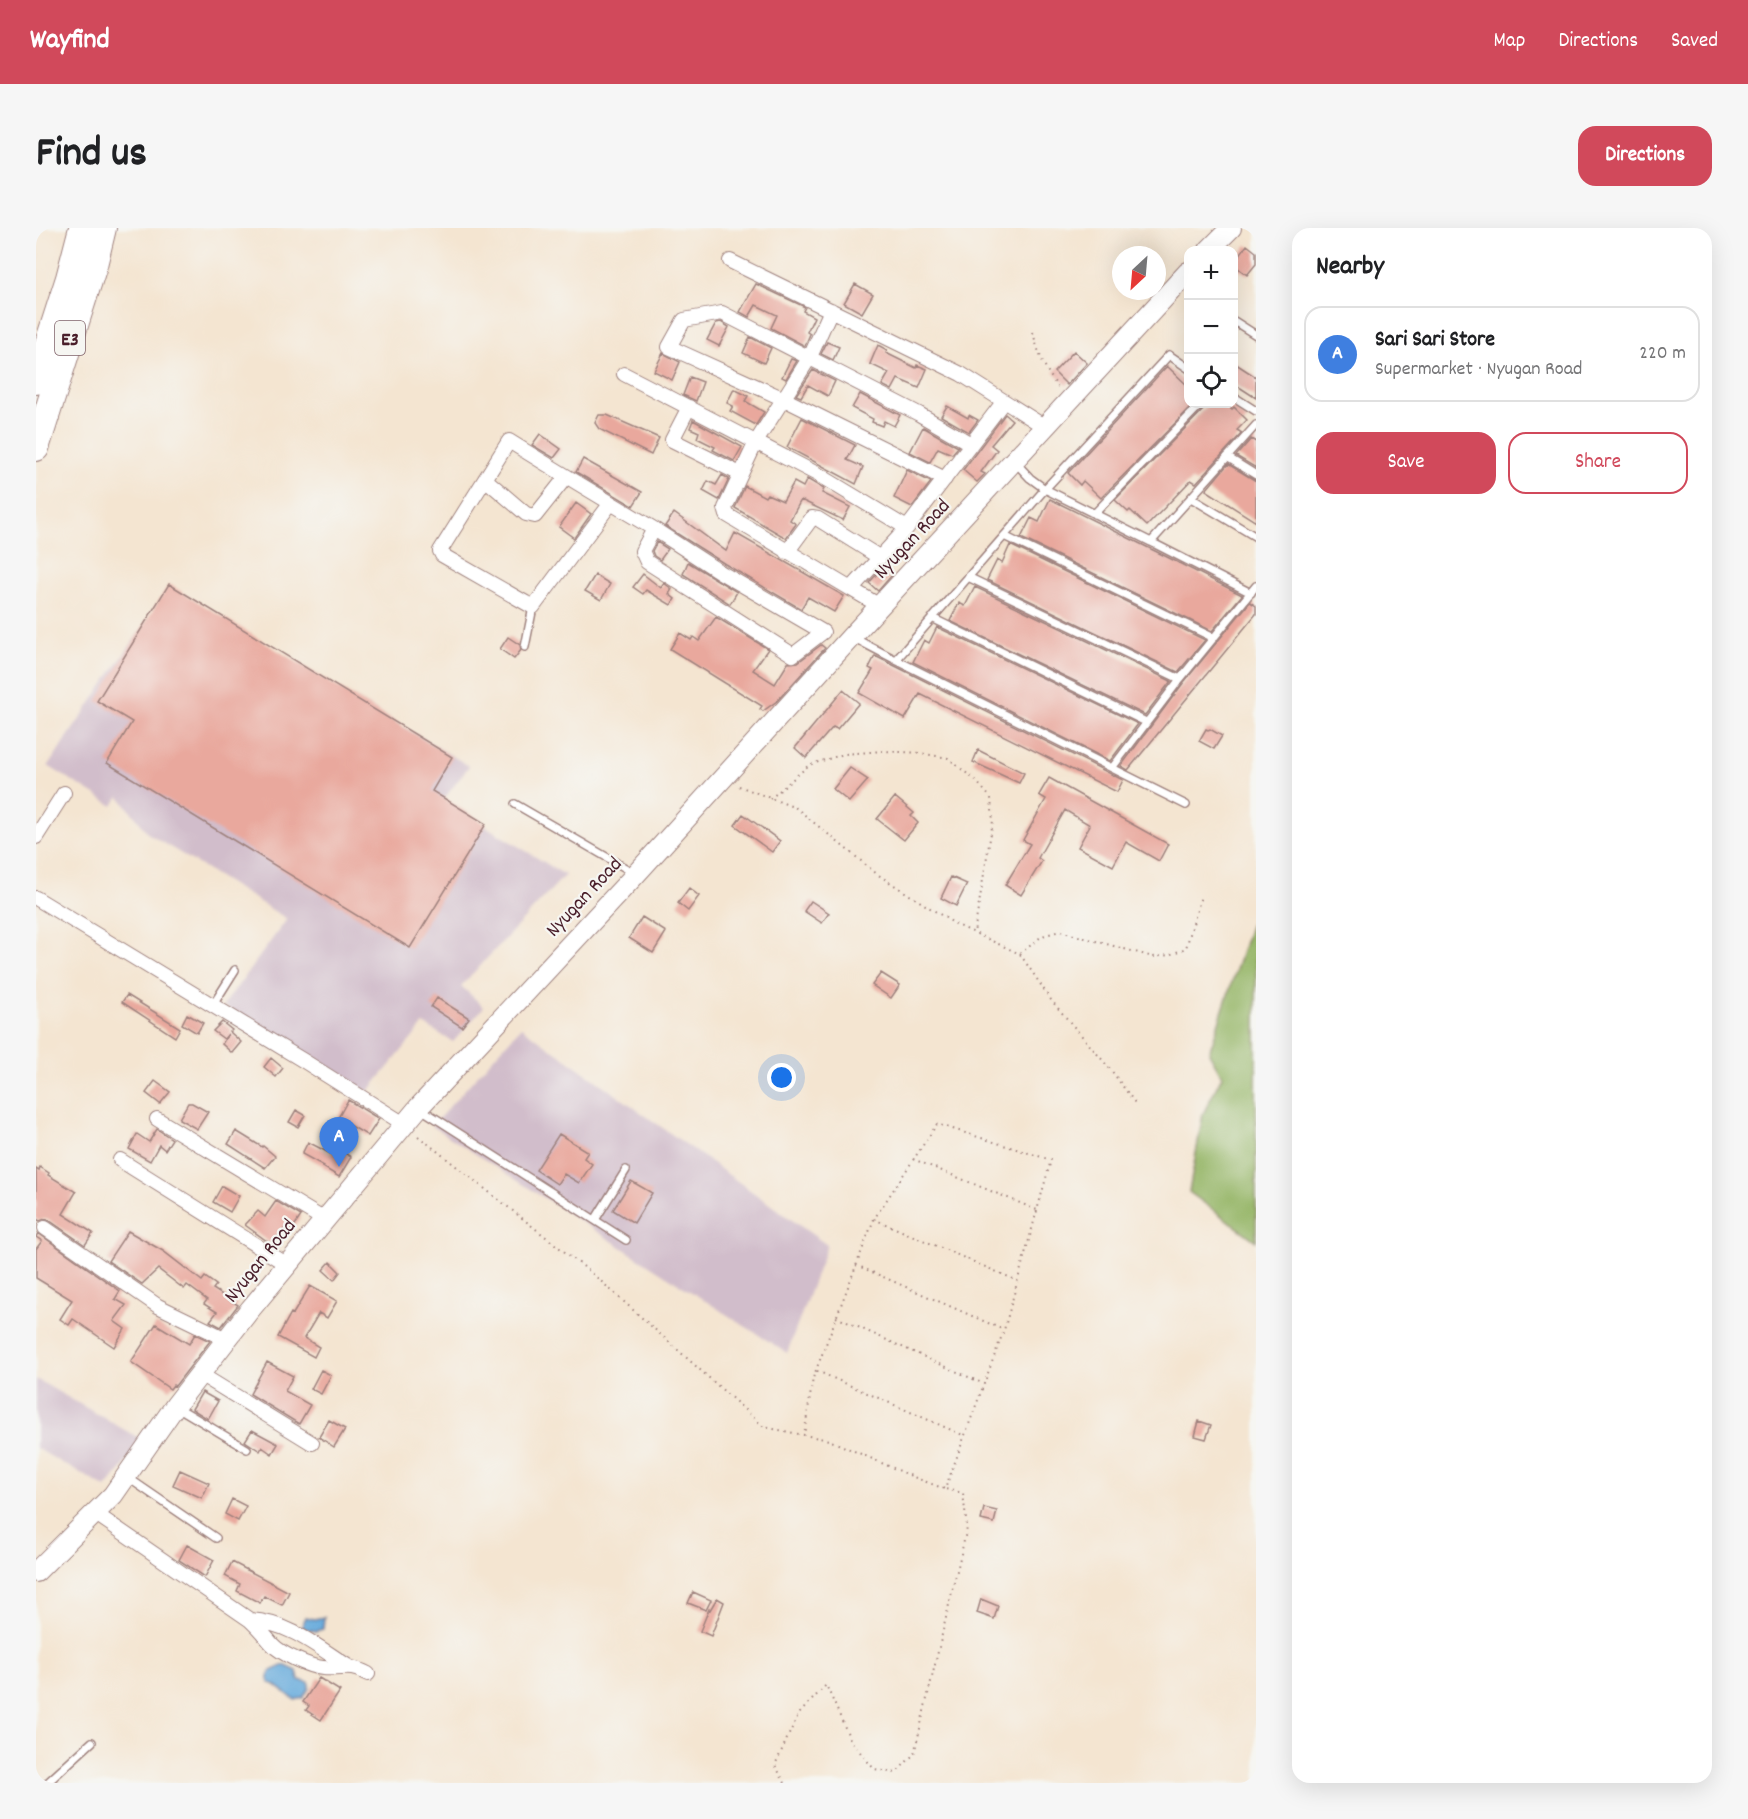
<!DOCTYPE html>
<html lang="en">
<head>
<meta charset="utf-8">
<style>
  body { margin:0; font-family:Dekko,sans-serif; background:#f6f6f6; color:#202124 }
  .controls { position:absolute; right:18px; top:18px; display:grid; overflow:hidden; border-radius:12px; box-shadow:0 6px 24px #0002 }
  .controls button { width:54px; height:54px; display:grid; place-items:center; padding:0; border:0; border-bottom:2px solid #e0e0e0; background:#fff; color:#202124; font:30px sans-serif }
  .compass { position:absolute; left:1076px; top:18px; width:54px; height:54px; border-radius:50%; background:#fff; box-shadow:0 6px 24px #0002; rotate:206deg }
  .you { position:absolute; left:746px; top:850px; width:21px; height:21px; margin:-15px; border:4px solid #fff; border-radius:50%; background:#1a73e8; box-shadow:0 0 0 9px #1a73e833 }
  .badge { display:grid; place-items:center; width:39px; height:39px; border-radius:50%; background:#d1495b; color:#fff; font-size:20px; font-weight:700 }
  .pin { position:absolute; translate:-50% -50px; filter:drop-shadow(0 2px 3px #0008) }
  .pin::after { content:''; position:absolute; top:32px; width:21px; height:18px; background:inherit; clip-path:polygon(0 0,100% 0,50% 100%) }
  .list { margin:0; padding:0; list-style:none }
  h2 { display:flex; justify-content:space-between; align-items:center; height:78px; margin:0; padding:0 24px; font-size:26px }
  h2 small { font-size:20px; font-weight:400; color:#757577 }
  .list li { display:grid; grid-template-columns:39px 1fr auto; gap:18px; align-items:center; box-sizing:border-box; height:96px; margin:0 12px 12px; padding:0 12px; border:2px solid #e0e0e0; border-radius:18px }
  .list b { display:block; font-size:22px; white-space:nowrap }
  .list p { margin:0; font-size:20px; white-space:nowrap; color:#757577 }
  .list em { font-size:20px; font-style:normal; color:#757577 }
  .actions { display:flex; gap:12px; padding:18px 24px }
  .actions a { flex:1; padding:14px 0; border:2px solid #d1495b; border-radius:18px; text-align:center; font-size:21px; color:#d1495b }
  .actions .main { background:#d1495b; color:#fff }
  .icon { flex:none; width:33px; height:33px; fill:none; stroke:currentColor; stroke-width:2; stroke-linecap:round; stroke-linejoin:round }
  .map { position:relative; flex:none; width:1220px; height:1555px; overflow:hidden; border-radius:18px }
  header { display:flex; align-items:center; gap:36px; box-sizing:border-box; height:84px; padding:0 30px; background:#d1495b; color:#fff }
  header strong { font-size:28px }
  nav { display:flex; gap:33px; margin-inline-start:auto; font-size:21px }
  .intro { display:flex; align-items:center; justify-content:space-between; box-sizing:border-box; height:144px; padding:0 36px }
  h1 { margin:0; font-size:42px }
  .button { padding:15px 27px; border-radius:18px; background:#d1495b; color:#fff; font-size:21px; font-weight:700 }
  main { display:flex; gap:36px; padding:0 36px }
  aside { flex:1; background:#fff; border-radius:18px; box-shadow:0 6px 24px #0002 }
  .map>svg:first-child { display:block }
</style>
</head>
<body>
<header>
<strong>Wayfind</strong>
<nav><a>Map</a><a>Directions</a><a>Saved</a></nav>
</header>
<div class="intro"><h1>Find us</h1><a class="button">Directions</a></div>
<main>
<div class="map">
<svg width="1220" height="1555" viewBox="0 0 1220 1555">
  <rect width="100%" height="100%" fill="#f6f6f2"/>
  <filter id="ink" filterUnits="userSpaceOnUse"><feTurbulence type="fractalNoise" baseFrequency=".0167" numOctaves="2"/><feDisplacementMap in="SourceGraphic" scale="12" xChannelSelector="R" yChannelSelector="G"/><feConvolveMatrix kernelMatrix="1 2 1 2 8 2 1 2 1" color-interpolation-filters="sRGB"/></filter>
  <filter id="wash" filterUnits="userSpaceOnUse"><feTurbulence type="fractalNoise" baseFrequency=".008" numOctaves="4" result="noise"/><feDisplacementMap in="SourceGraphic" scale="24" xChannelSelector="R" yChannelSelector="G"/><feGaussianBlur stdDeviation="1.35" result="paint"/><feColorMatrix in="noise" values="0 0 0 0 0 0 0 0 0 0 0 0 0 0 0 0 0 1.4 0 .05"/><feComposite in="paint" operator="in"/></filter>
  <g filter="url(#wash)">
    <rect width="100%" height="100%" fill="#f4e5d1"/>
    <path fill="#d1bdcb" d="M134 359 433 538 407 572 529 647 425 758 448 779 417 814 388 796 331 865 187 778 251 691 113 606 83 568 77 578 12 538Z
      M485 799 791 1017 751 1125 396 898Z
      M0 1151 108 1213 70 1260 0 1220Z"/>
    <path fill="#98b76a" stroke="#716b4a" stroke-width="1.5" d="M1220 680V1013L1153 964 1167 886 1186 848 1173 825Z"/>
    <path fill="#67abdc" stroke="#586584" stroke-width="1.5" d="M270 1389 278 1391 288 1389 287 1401 280 1403 265 1400Z
      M248 1437 261 1443 263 1452 273 1454V1460L267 1470 259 1472 238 1456 233 1455V1448L235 1443Z"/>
    <g id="blocks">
      <path fill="#e9a89d" d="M1211 17 1220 24V36L1211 47 1197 36Z
        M720 56 769 79 767 83 778 89 771 104 774 106 769 118 735 100 741 87 720 77 713 89 704 84Z
        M819 56 837 66 826 85 808 75Z
        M685 94 693 99 683 118 671 112 680 95Z
        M714 109 735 120 728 135 707 125Z
        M791 114 803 119 797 132 785 126Z
        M842 117 851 122 850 125 880 140 881 137 891 141 883 160 862 151 856 162 846 157 853 145 834 136Z
        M1038 123 1051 135 1031 157 1018 144Z
        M627 125 644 134 636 152 618 143Z
        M755 131 761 133 750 151 746 149Z
        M1197 134 1220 149V170L1197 155Z
        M1131 138 1152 158V176H1158L1065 270 1047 253 1044 257 1032 245Z
        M777 142 799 153 792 168 772 157 765 169 760 167Z
        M654 149 667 154 660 173 647 167Z
        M698 161 712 168 709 173 728 184 720 197 694 183 697 178 691 175Z
        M824 166 864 187 858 198 848 193 846 198 836 194 837 191 816 180Z
        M1171 176H1190L1196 181 1198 179 1211 192 1201 202 1206 205 1160 255 1155 252 1111 298 1094 282 1092 284 1079 272 1169 180Z
        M911 178 932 190 933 187 942 192 933 204 905 188Z
        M969 186 976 192 955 217 961 222 945 244 949 246 941 254 927 242Z
        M563 187H571L623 210 615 227 563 201 559 195Z
        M766 190 819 217 811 232 827 239 820 256 751 219Z
        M657 192 706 219 698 233 677 222 679 219 661 210 663 204 654 200Z
        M887 199 922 219 916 226 902 220 894 234 874 224Z
        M504 206 525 221 518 230 496 217Z
        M1215 211 1220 214V240L1200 228Z
        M547 231 606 264 597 278 540 244Z
        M1192 236 1220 253V294L1170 262Z
        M871 242 895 254 876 279 858 270Z
        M686 247 693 251 683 272 667 263 672 253 680 257Z
        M771 251 788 261 786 265 814 279 807 292 765 272 754 292 760 296 750 310 699 280 709 258 729 269 731 266 747 273 758 254 767 259Z
        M1014 271 1135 331 1206 367 1176 403 985 310 995 290 1003 294Z
        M540 275 555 286 538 310 523 299Z
        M638 285 690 323 699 305 808 368 798 384 772 369 765 381 689 336 629 298Z
        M621 314 632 321 624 332 618 328 616 323Z
        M974 317 1169 412 1142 444 951 352 961 332 966 335Z
        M652 334 701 364 694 376 647 346Z
        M847 339 856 347 842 363 833 355Z
        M607 346 625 360 628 355 636 361 633 366 639 371 635 377 610 362 607 366 597 359Z
        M559 347 574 356 565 372 549 363Z
        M133 356 416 529 396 563 450 596 374 720 71 535 96 494 61 473Z
        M939 359 1135 453 1109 487 914 393 923 375 929 378Z
        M1214 374 1220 378V386L1092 542 1085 538 1148 454Z
        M680 389 732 421 717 442 739 456 752 435 762 434 785 417 789 420 741 473 727 483 724 481 726 478 634 421 644 405 655 412 657 409 663 413Z
        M901 399 1102 496 1074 533 877 434 888 412 893 415Z
        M472 409 484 417 485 422 478 431 464 421Z
        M839 428 1087 552 1081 564 884 466 869 491 823 465 837 442 833 440Z
        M807 462 823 475 801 501 797 499 770 530 759 520Z
        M1170 501 1172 502 1174 501 1186 508 1178 521 1163 513Z
        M942 522 988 545 983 555 937 534Z
        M814 540 832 552 813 574 797 561Z
        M1013 550 1132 616 1123 633 1090 614 1077 638 1042 619 1054 597 1029 582 1002 630 1006 633 985 667 969 657 994 616 987 612 1010 571 1003 567Z
        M859 569 878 585 875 588 882 595 868 612 841 591Z
        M707 586 744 613 736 624 699 597Z
        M915 649 931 656 920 678 905 670Z
        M653 660 663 668 652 683 642 675Z
        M775 673 793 685 786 695 768 683Z
        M606 689 630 704 617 725 593 710Z
        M845 745 864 757 855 770 836 757Z
        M91 767 144 800 139 809 86 774Z
        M401 770 433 790 426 799 395 779Z
        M151 786 167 795 161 805 146 796Z
        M186 794 196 802 194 804 205 814 196 825 186 816 192 806 188 811 177 803Z
        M235 830 247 840 240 849 228 839Z
        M119 853 134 864 124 876 110 865Z
        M312 872 343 891 332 908 302 890Z
        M152 875H156L172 884 161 901 143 891Z
        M260 882 269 887 262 899 253 894Z
        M121 901 136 911 129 922 123 917 114 933 93 921 101 906 113 914Z
        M200 903 226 919 227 918 239 928 229 940 192 916Z
        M523 906 552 924 548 930 556 936 543 955 528 946 521 956 500 942Z
        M272 914 295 926 299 919 315 929 303 949 287 939 288 938 266 926Z
        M4 939 13 945 12 947 40 964 27 986 57 1005 49 1017 14 993 9 991 4 993 0 991V940L3 942Z
        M595 953 616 965 598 995 577 982Z
        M186 958 203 968 194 984 177 974Z
        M240 973 265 988 255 1003 250 999 235 1016 209 997 222 983 229 989Z
        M92 1003 127 1023 166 1053 169 1049 180 1057 177 1061 202 1077 185 1099 174 1093 181 1084 168 1076 171 1072 151 1057 148 1061 122 1041 106 1056 72 1033Z
        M2 1005 84 1063 79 1071 90 1077 78 1093 89 1101 78 1119 37 1091 33 1097 24 1091 36 1072 0 1050V1021L6 1013 0 1009Z
        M294 1034 304 1044 298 1052 287 1042Z
        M274 1058 301 1073 291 1090 283 1085 268 1110 283 1119 278 1129 242 1109 255 1085 257 1086Z
        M120 1096 153 1116 159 1106 174 1113 139 1158 137 1157 134 1161 95 1134Z
        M231 1134 257 1148 249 1163 274 1177 263 1196 214 1166Z
        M285 1142 295 1147 285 1166 275 1161Z
        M166 1164 182 1173 172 1191 156 1181Z
        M293 1192 309 1201 298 1219 283 1209Z
        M1163 1193 1175 1197 1170 1211 1159 1208Z
        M216 1202 242 1216 236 1226 226 1219 224 1223 209 1213Z
        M144 1242 173 1255 166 1270 137 1257Z
        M196 1271 210 1278 202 1293 189 1286Z
        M948 1280 961 1283 958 1295 945 1292Z
        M151 1317 178 1332 169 1349 143 1332Z
        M196 1334 253 1364 246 1377 228 1368 224 1375 201 1363 204 1356 189 1348Z
        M657 1364 675 1372 670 1382 652 1375Z
        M681 1370 688 1374 675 1408 664 1403 673 1381 674 1382Z
        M945 1371 962 1378 958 1391 941 1385Z
        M283 1450 304 1463 285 1492 270 1482 273 1478 267 1474Z"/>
    </g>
  </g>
  <g filter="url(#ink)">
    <use href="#blocks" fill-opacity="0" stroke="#9f827e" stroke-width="1.5"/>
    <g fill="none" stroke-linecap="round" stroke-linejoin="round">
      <g stroke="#9f827e" stroke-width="10">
        <path id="lane" d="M1198 93 1220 107
          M1198 169 1220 183
          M1191 229 1220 247
          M980 235 994 250 1009 261 1115 314 1220 197
          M1155 270 1220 309
          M1058 286 1165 176
          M968 308 1178 410
          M1115 314 1215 365
          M932 349 1144 451
          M896 390 1110 494
          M818 410 860 432 1009 261 1133 127 1152 140
          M489 419 497 379
          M860 432 1150 577
          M1076 540 1144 451 1220 358
          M479 576 598 645
          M177 777 199 742
          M385 881 590 1012
          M559 992 590 942
          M141 1179 211 1221
          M91 1249 180 1310
          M11 1555 56 1514"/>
      </g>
      <g stroke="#9f827e" stroke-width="16">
        <path id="street" d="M694 33 925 146 1009 199
          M795 82 774 129 720 214 689 280 691 287 815 361 871 300
          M588 146 783 247 871 300 968 173
          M653 179 636 212 704 246
          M449 251 490 286 499 288 530 249
          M909 251 748 171 633 119 648 92 686 85 883 186 935 216
          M575 275 497 379 406 327 404 323 473 213C521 243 570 272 618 301
          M618 301 684 344 787 404 757 427 611 334 606 323Z
          M751 324 776 290 782 291 843 329
          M815 361 844 378
          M0 609 28 565
          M0 670 268 833 368 896
          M121 891 287 991
          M84 932 250 1036
          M9 1000 122 1078 190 1111
          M164 1146 276 1215
          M60 1286 214 1392C223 1400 229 1408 236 1416 245 1426 274 1439 287 1440 307 1442 312 1435 332 1446
          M214 1392C252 1394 282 1419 313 1439"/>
      </g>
      <g stroke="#9f827e" stroke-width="22">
        <path id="secondary" d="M1173 22 1195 0
          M0 1344 77 1267 139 1178 212 1084 383 879 600 646 815 409 1152 44"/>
      </g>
      <g stroke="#9f827e" stroke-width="28">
        <path id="highway" d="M0 153 33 50 46 0
          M0 220 58 37 67 0"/>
      </g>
      <path stroke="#9f827e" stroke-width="2" stroke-dasharray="1.5 4.5" stroke-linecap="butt" d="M997 104C1002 125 1009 142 1022 159
        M703 558 760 580 841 646 919 696 984 726 1015 772 1075 842 1099 875
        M734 571 773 537 808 526 847 523 884 525 912 530 940 553 955 570 957 593 938 705
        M984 726 1006 708 1024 703 1117 729 1133 727 1150 720 1165 668
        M382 908 558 1047 728 1199 793 1212 880 1250 909 1261 968 1102 1015 932 901 896 838 991 777 1150 768 1207
        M877 931 1001 982
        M838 991 982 1053
        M820 1037 968 1102
        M800 1089 948 1156
        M781 1143 929 1208
        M749 1555 739 1537 762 1487 790 1457 815 1513 838 1541 860 1545 878 1526 931 1300 927 1265 909 1261"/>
      <use href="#lane" stroke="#fff" stroke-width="7"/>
      <use href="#street" stroke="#fff" stroke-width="14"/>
      <use href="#secondary" stroke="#fff" stroke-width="20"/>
      <use href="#highway" stroke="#fff" stroke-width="26"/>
    </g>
  </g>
  <g text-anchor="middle" stroke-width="4.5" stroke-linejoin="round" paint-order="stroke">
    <rect fill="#f6f6f2" stroke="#7e6067" stroke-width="1.5" x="19" y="93" width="30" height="34" rx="4.5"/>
    <g font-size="20" font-weight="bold" fill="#4a1f2b">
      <text x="34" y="117">E3</text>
    </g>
    <g font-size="21" fill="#4a1f2b" stroke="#f6f6f2">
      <text transform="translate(875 310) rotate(-47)" y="7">Nyugan Road</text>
      <text transform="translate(547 668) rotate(-47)" y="7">Nyugan Road</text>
      <text transform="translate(223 1032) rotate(-51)" y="7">Nyugan Road</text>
    </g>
  </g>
</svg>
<div class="controls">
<button>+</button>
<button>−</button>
<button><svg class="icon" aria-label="locate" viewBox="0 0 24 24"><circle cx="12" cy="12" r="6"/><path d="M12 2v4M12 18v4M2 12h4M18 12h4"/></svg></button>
</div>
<svg class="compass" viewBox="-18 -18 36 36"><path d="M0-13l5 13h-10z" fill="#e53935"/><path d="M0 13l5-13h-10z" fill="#757577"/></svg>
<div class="you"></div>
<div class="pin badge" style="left:303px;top:939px;background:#3f7fe0">A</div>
</div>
<aside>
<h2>Nearby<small></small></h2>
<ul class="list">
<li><span class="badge" style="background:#3f7fe0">A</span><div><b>Sari Sari Store</b><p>Supermarket · Nyugan Road</p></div><em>220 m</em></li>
</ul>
<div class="actions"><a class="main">Save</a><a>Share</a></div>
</aside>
</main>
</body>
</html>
